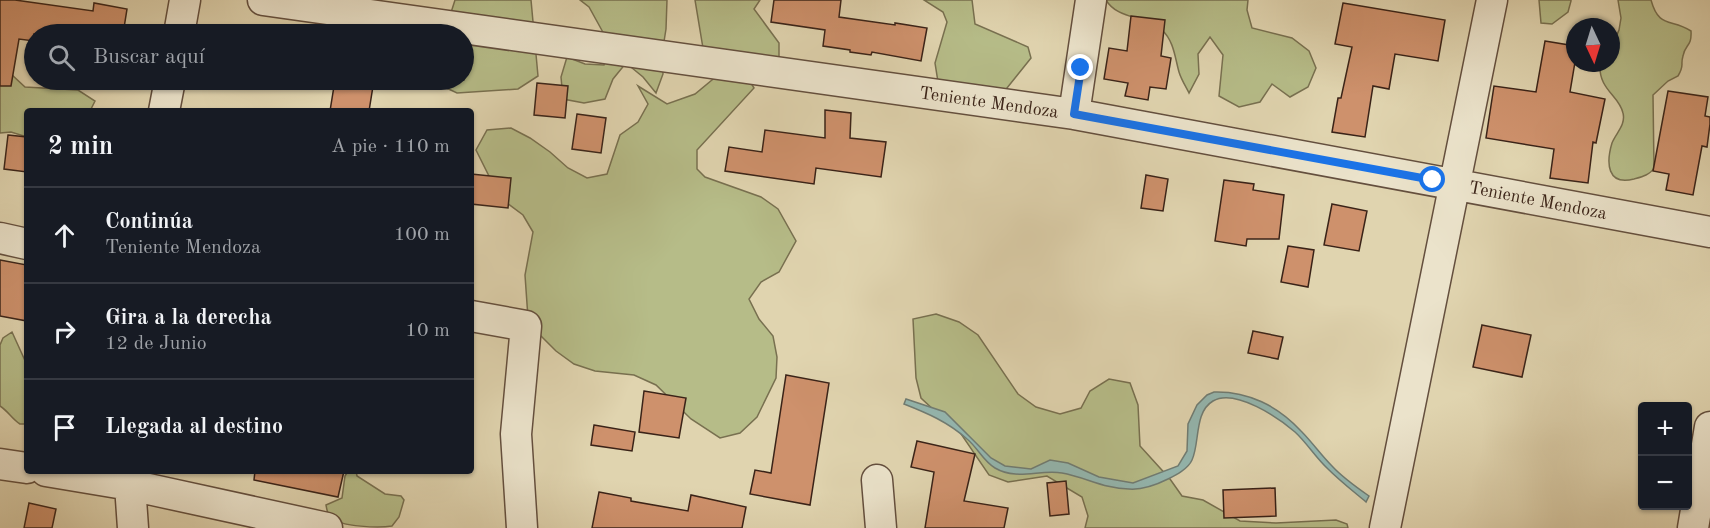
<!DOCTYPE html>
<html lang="es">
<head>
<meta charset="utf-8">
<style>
  body { margin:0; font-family:"Old Standard TT",serif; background:#242831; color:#f1f3f6 }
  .controls { position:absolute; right:18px; bottom:18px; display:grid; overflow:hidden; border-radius:6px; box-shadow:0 2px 4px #0004 }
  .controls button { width:54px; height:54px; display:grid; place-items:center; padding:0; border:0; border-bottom:2px solid #363941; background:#171b24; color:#f1f3f6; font:30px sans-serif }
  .compass { position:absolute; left:1566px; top:18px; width:54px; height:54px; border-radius:50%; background:#171b24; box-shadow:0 2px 4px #0004; rotate:176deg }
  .stop { position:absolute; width:18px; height:18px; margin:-14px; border:4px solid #1a73e8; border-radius:50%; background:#fff }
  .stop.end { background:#1a73e8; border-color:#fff; box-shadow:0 2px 6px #0008 }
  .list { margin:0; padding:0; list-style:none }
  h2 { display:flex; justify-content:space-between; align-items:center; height:78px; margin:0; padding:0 24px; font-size:26px }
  h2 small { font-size:20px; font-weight:400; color:#9ea1a6 }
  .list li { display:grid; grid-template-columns:39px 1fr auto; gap:18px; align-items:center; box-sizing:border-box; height:96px; padding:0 24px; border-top:2px solid #363941 }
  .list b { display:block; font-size:22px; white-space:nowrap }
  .list p { margin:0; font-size:20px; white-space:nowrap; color:#9ea1a6 }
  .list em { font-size:20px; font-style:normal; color:#9ea1a6 }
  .icon { flex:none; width:33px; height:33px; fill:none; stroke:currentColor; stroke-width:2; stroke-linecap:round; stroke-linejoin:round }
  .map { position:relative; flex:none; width:1710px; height:528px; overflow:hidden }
  .search { position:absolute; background:#171b24; box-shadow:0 2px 4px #0004; left:24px; top:24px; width:450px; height:66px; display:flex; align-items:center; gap:15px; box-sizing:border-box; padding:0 21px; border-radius:33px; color:#9ea1a6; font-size:22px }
  .panel { position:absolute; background:#171b24; box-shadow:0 2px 4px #0004; left:24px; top:108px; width:450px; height:366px; border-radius:6px }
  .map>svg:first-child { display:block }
</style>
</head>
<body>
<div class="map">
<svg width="1710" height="528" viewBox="0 0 1710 528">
  <rect width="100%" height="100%" fill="#e0d4af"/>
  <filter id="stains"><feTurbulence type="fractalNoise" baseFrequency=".00333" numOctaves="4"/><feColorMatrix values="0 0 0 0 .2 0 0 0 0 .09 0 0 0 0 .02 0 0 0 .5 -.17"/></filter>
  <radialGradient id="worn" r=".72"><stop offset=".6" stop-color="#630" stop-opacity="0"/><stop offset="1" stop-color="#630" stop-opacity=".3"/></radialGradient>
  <path fill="#b6bc88" stroke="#787050" stroke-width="1.5" d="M455 0H531L538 76 518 89 457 93 438 84 439 80H464V34L448 22Z
    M580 0H667L666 29 662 54 663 74 656 93 643 77 626 63 613 79 605 99 584 103 563 99 561 77 567 57 585 64 604 65 610 45 589 7Z
    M695 0H760L754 9 779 43V64L703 48Z
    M924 0H972L975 24 1028 47 1031 58 1003 93 939 88 935 63 947 22 943 12Z
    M1106 0H1248L1247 10 1252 28 1292 38 1309 51 1316 68 1308 87 1290 97 1272 84 1260 102 1239 107 1219 96 1223 55 1210 37 1198 54 1199 74 1189 93C1186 87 1181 79 1179 72 1175 58 1174 41 1162 30 1145 15 1118 20 1106 0Z
    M1539 0H1571V1L1568 12 1552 24 1541 23Z
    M1618 0H1651C1659 29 1671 18 1691 31 1692 47 1685 44 1683 56 1680 66 1685 64 1678 76L1668 81 1653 95 1654 168C1650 175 1641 177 1634 179 1607 186 1606 163 1612 143 1616 133 1626 125 1623 113 1619 95 1598 90 1600 63H1611V48L1619 30 1621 18Z
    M0 46 10 73 25 87 78 90 95 101 90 111H27V137L11 132 0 133Z
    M718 75 751 83 754 88 697 150V169L705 177 761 197 778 209 796 241 779 272 761 282 749 299 759 319 773 336 777 357 776 378 757 417 740 433 720 438 691 419 656 385 634 375 595 371 574 364 556 351 540 335 528 318 525 275 533 232 523 215 507 203 495 188 476 150 487 130 511 128 530 138 550 152 568 168 587 178 607 174 620 135 638 122 648 104 638 86 667 104 695 94Z
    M936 314 959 322 978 335 1018 394 1036 407 1060 414 1081 408 1090 391 1109 379 1130 383 1138 405 1140 446 1170 479 1182 496 1203 500 1240 521 1276 523 1336 520 1347 524 1348 528H1085L1088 516 1082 497 1047 476 1008 482 989 475 955 425 937 413 921 398 916 378 913 319Z
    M12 332 27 365V424H20C12 419 8 411 0 406V345L3 338Z
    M348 471H356L357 476 385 494 401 496 404 500 399 517 392 526C379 528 342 527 331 518 327 514 327 510 326 505L342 498 345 476Z"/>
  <path fill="#94b7b0" stroke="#707c73" stroke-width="1.5" d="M1214 392C1248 391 1278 406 1301 431 1312 442 1321 455 1332 466 1343 478 1356 487 1369 496L1366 502C1353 491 1340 481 1328 469 1316 458 1307 443 1295 432 1279 418 1235 388 1213 401 1194 412 1200 443 1192 460 1188 469 1176 475 1168 479 1156 485 1142 490 1129 489 1105 489 1085 477 1062 473 1040 469 1017 481 995 468 983 461 978 448 967 439 948 422 927 413 904 404L906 399 945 412 991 458 1005 466 1031 469 1050 460 1068 463 1099 477 1133 483 1178 466 1187 451 1188 424 1197 405 1207 395Z"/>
  <path fill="#ce916c" stroke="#3a2318" stroke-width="1.5" d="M0 0H15L93 11 94 3 127 9 123 34H34V41L19 39 11 86H0Z
    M774 0H841L839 17 895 25V23L927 28 921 61 872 52 871 55 850 52V50L823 46 825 30 771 22Z
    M1343 3 1445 20 1438 61 1395 54 1389 89 1373 86 1365 137 1332 132 1338 98H1341L1352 47 1335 44Z
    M1131 16 1165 20 1161 56 1171 58 1166 89 1150 87 1148 100 1125 96 1128 83 1104 79 1109 48 1127 51Z
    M1545 41 1575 46V62L1570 92 1605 99 1596 143 1593 142 1588 183 1550 178 1554 149 1486 138 1494 86 1536 92Z
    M335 80H374L369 111H330Z
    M537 83 568 86 565 118 534 115Z
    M1668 91 1708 97 1705 116 1710 117V124L1707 147 1702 146 1693 195 1666 190 1669 174 1653 171Z
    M825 110 851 113 850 138 886 142 881 177 816 168 814 184 725 171 729 147 762 152 765 130 825 138Z
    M577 114 606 118 601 153 572 149Z
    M8 135 27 137V172L4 169Z
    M471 174 511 178 508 208 471 204Z
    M1146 175 1168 179 1163 211 1141 208Z
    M1224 180 1254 184 1253 190 1284 195 1279 239H1247L1246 246 1215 241Z
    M1332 204 1367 211 1359 251 1324 245Z
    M1288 246 1314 250 1308 287 1281 282Z
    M0 260 27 265V321L0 316Z
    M1482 325 1531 335 1522 377 1473 367Z
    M1253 331 1283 337 1278 359 1248 353Z
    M786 375 829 383 810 505 750 494 755 470 771 473Z
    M644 391 686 398 679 438 639 432Z
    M594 425 635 432 632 451 591 445Z
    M917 441 975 454 964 501 1008 508 1004 528H925L934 472 911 467Z
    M255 471H344L338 497 254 480Z
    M1066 481 1069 514 1050 516 1047 483Z
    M1275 488 1276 516 1224 518 1223 490Z
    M599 492 631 498V501L688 511 691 495 746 507 742 528H592Z
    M29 503 56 509 52 528H24Z"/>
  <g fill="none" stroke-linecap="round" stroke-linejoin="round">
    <g stroke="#644f3e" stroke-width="33">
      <path id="minor" d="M263 0 1074 114 1710 232
        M179 34 185 0
        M164 111 170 80
        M1074 114 1091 0
        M0 238 27 244
        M471 316 526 326 516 434 522 528
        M0 464 27 468
        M46 471 130 485 327 528
        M129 471 133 528
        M877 480 881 528
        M1385 528 1492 0
        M1693 528 1710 427"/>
    </g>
    <use href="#minor" stroke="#ebe3cb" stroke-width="30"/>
  </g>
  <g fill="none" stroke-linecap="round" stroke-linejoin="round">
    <path stroke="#1a73e8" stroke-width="8" d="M1081 68 1074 114 1433 180"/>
  </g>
  <g text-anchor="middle" stroke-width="4.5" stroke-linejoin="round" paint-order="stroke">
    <g font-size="18" fill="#3a2318" stroke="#ebe3cb">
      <text transform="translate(989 102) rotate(8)" y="6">Teniente Mendoza</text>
      <text transform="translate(1538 200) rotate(11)" y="6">Teniente Mendoza</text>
    </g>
  </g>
  <rect width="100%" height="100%" filter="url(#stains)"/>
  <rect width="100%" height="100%" fill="url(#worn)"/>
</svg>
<div class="controls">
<button>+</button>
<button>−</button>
</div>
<svg class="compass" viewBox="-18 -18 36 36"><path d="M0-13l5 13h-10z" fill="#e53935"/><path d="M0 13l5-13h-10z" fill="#9ea1a6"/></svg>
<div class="stop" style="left:1433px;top:180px"></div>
<div class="stop end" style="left:1081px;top:68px"></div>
<div class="search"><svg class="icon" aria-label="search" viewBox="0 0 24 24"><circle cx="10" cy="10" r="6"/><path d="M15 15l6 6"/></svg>Buscar aquí</div>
<section class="panel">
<h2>2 min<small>A pie · 110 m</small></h2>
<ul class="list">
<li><svg class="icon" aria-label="ahead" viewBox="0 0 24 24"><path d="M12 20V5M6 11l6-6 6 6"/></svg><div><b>Continúa</b><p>Teniente Mendoza</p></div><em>100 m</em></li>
<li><svg class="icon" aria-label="right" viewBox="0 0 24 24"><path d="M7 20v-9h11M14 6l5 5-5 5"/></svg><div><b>Gira a la derecha</b><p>12 de Junio</p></div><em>10 m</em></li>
<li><svg class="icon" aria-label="arrive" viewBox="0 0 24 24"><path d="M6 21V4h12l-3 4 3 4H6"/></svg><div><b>Llegada al destino</b></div></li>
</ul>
</section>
</div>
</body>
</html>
